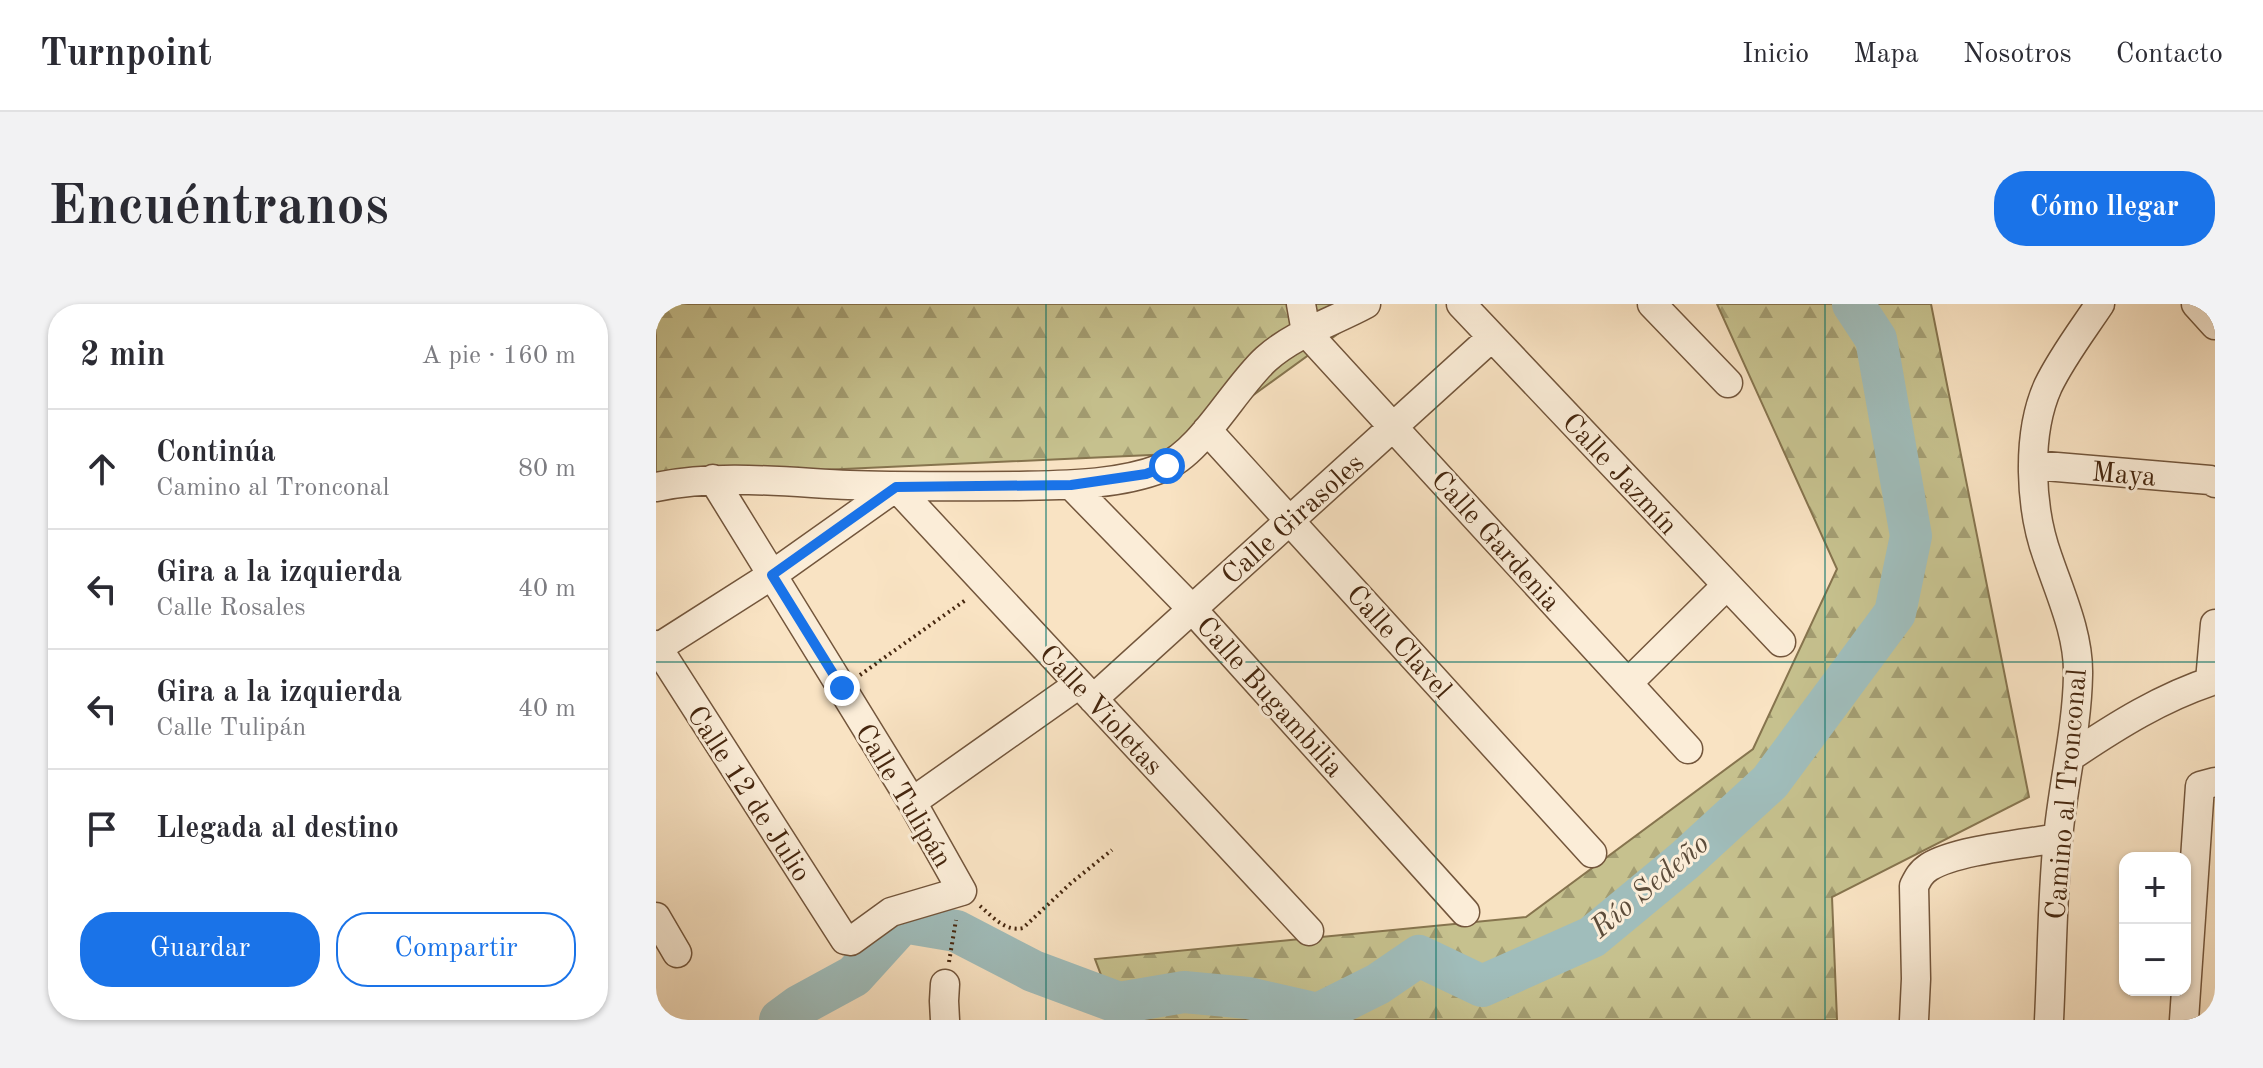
<!DOCTYPE html>
<html lang="es">
<head>
<meta charset="utf-8">
<style>
  body { margin:0; font-family:"Old Standard TT",serif; background:#f2f2f3; color:#2b2b33 }
  .controls { position:absolute; right:24px; bottom:24px; display:grid; overflow:hidden; border-radius:16px; box-shadow:0 2px 6px #0004 }
  .controls button { width:72px; height:72px; display:grid; place-items:center; padding:0; border:0; border-bottom:2px solid #e1e1e2; background:#fff; color:#2b2b33; font:40px sans-serif }
  .stop { position:absolute; width:24px; height:24px; margin:-18px; border:6px solid #1a73e8; border-radius:50%; background:#fff }
  .stop.end { background:#1a73e8; border-color:#fff; box-shadow:0 2px 8px #0008 }
  .list { margin:0; padding:0; list-style:none }
  h2 { display:flex; justify-content:space-between; align-items:center; height:104px; margin:0; padding:0 32px; font-size:34px }
  h2 small { font-size:26px; font-weight:400; color:#7c7c81 }
  .list li { display:grid; grid-template-columns:52px 1fr auto; gap:24px; align-items:center; box-sizing:border-box; height:120px; padding:0 32px; border-top:2px solid #e1e1e2 }
  .list b { display:block; font-size:30px; white-space:nowrap }
  .list p { margin:0; font-size:26px; white-space:nowrap; color:#7c7c81 }
  .list em { font-size:26px; font-style:normal; color:#7c7c81 }
  .actions { display:flex; gap:16px; padding:24px 32px }
  .actions a { flex:1; padding:18px 0; border:2px solid #1a73e8; border-radius:32px; text-align:center; font-size:28px; color:#1a73e8 }
  .actions .main { background:#1a73e8; color:#fff }
  .icon { flex:none; width:44px; height:44px; fill:none; stroke:currentColor; stroke-width:2; stroke-linecap:round; stroke-linejoin:round }
  .map { position:relative; flex:none; width:1559px; height:716px; overflow:hidden; border-radius:32px }
  header { display:flex; align-items:center; gap:48px; box-sizing:border-box; height:112px; padding:0 40px; background:#fff; border-bottom:2px solid #e1e1e2 }
  header strong { font-size:38px }
  nav { display:flex; gap:44px; margin-inline-start:auto; font-size:28px }
  .intro { display:flex; align-items:center; justify-content:space-between; box-sizing:border-box; height:192px; padding:0 48px }
  h1 { margin:0; font-size:56px }
  .button { padding:20px 36px; border-radius:32px; background:#1a73e8; color:#fff; font-size:28px; font-weight:700 }
  main { display:flex; gap:48px; padding:0 48px }
  aside { flex:1; background:#fff; border-radius:32px; box-shadow:0 2px 6px #0004 }
  .map>svg:first-child { display:block }
</style>
</head>
<body>
<header>
<strong>Turnpoint</strong>
<nav><a>Inicio</a><a>Mapa</a><a>Nosotros</a><a>Contacto</a></nav>
</header>
<div class="intro"><h1>Encuéntranos</h1><a class="button">Cómo llegar</a></div>
<main>
<aside>
<h2>2 min<small>A pie · 160 m</small></h2>
<ul class="list">
<li><svg class="icon" aria-label="ahead" viewBox="0 0 24 24"><path d="M12 20V5M6 11l6-6 6 6"/></svg><div><b>Continúa</b><p>Camino al Tronconal</p></div><em>80 m</em></li>
<li><svg class="icon" aria-label="left" viewBox="0 0 24 24"><path d="M17 20v-9H6M10 6l-5 5 5 5"/></svg><div><b>Gira a la izquierda</b><p>Calle Rosales</p></div><em>40 m</em></li>
<li><svg class="icon" aria-label="left" viewBox="0 0 24 24"><path d="M17 20v-9H6M10 6l-5 5 5 5"/></svg><div><b>Gira a la izquierda</b><p>Calle Tulipán</p></div><em>40 m</em></li>
<li><svg class="icon" aria-label="arrive" viewBox="0 0 24 24"><path d="M6 21V4h12l-3 4 3 4H6"/></svg><div><b>Llegada al destino</b></div></li>
</ul>
<div class="actions"><a class="main">Guardar</a><a>Compartir</a></div>
</aside>
<div class="map">
<svg width="1559" height="716" viewBox="0 0 1559 716">
  <defs>
    <pattern id="forest-firs" width="22" height="20" patternUnits="userSpaceOnUse" patternTransform="scale(2)"><rect width="22" height="20" fill="#c6c18e"/><path d="M5 1l3.5 6h-7zM16 11l3.5 6h-7z" fill="#a39d72"/></pattern>
  </defs>
  <rect width="100%" height="100%" fill="#f9e3c3"/>
  <filter id="stains"><feTurbulence type="fractalNoise" baseFrequency=".0025" numOctaves="4"/><feColorMatrix values="0 0 0 0 .2 0 0 0 0 .09 0 0 0 0 .02 0 0 0 .5 -.17"/></filter>
  <radialGradient id="worn" r=".72"><stop offset=".6" stop-color="#630" stop-opacity="0"/><stop offset="1" stop-color="#630" stop-opacity=".3"/></radialGradient>
  <path fill="url(#forest-firs)" stroke="#86744e" stroke-width="2" d="M0 0H723L516 150 16 173 0 185Z
    M1061 0H1275L1373 493 1176 593 1181 716H462L439 655 870 613 1097 445 1181 265Z"/>
  <g fill="none" stroke-linecap="round" stroke-linejoin="round">
    <path stroke="#a0bdbb" stroke-width="42" d="M124 716 143 702 198 672 247 618 300 627 377 667 463 699 528 688 592 694 662 710 722 680 763 652 826 682 936 633 1029 556 1114 478 1239 309 1255 232 1220 35 1197 0"/>
    <g stroke="#73563c" stroke-width="31">
      <path id="street" d="M645 0 650 28 1032 445
        M805 0 1125 338
        M996 0 1072 79
        M1540 0 1559 21
        M551 126 936 549
        M1377 161 1554 176 1559 179
        M57 175 256 498 306 587
        M415 181 536 305 809 608
        M0 183C64 170 129 178 193 181 250 183 306 182 363 182 409 181 463 181 506 164 545 149 578 84 610 55 639 29 677 18 710 0
        M0 341 189 636 195 637 235 608 306 587
        M0 345 116 271 240 183 653 627
        M1554 377 1559 320
        M972 379 1071 281
        M437 395 836 33
        M1414 453C1460 422 1506 393 1559 376
        M256 498 423 380
        M0 613 21 649
        M289 716 288 697 289 680
        M1258 716 1260 675 1258 582C1262 574 1265 568 1273 563 1300 546 1369 540 1402 534
        M1393 716C1396 656 1396 594 1402 534 1407 480 1421 426 1422 371 1423 331 1405 292 1392 254 1374 205 1370 131 1392 82 1406 53 1426 27 1444 0
        M1528 716 1544 482 1559 478"/>
    </g>
    <path stroke="#46270f" stroke-width="4" stroke-dasharray="2 4" stroke-linecap="butt" d="M204 371 311 295
      M324 602C337 613 349 628 367 624L415 579 456 546
      M293 658 300 616"/>
    <use href="#street" stroke="#fbedd8" stroke-width="28"/>
  </g>
  <g fill="none" stroke-linecap="round" stroke-linejoin="round">
    <path stroke="#1a73e8" stroke-width="10" d="M186 384 116 271 240 183 415 181 490 170 511 162"/>
  </g>
  <path fill="none" stroke="#0f766e" stroke-width="2" stroke-opacity="0.55" d="M390 0V716M780 0V716M1169 0V716M0 358H1559"/>
  <g text-anchor="middle" stroke-width="6" stroke-linejoin="round" paint-order="stroke">
    <g font-size="28" fill="#46270f" stroke="#fbedd8">
      <text transform="translate(965 169) rotate(47)" y="10">Calle Jazmín</text>
      <text transform="translate(1468 169) rotate(5)" y="10">Maya</text>
      <text transform="translate(636 214) rotate(-42)" y="10">Calle Girasoles</text>
      <text transform="translate(841 236) rotate(48)" y="10">Calle Gardenia</text>
      <text transform="translate(744 337) rotate(48)" y="10">Calle Clavel</text>
      <text transform="translate(615 392) rotate(48)" y="10">Calle Bugambilia</text>
      <text transform="translate(446 405) rotate(47)" y="10">Calle Violetas</text>
      <text transform="translate(94 489) rotate(57)" y="10">Calle 12 de Julio</text>
      <text transform="translate(1409 490) rotate(-85)" y="10">Camino al Tronconal</text>
      <text transform="translate(249 491) rotate(59)" y="10">Calle Tulipán</text>
    </g>
    <g font-size="30" font-style="italic" fill="#5c4c3a" stroke="#fbedd8">
      <text transform="translate(993 581) rotate(-40)" y="10">Río Sedeño</text>
    </g>
  </g>
  <rect width="100%" height="100%" filter="url(#stains)"/>
  <rect width="100%" height="100%" fill="url(#worn)"/>
</svg>
<div class="controls">
<button>+</button>
<button>−</button>
</div>
<div class="stop" style="left:511px;top:162px"></div>
<div class="stop end" style="left:186px;top:384px"></div>
</div>
</main>
</body>
</html>
